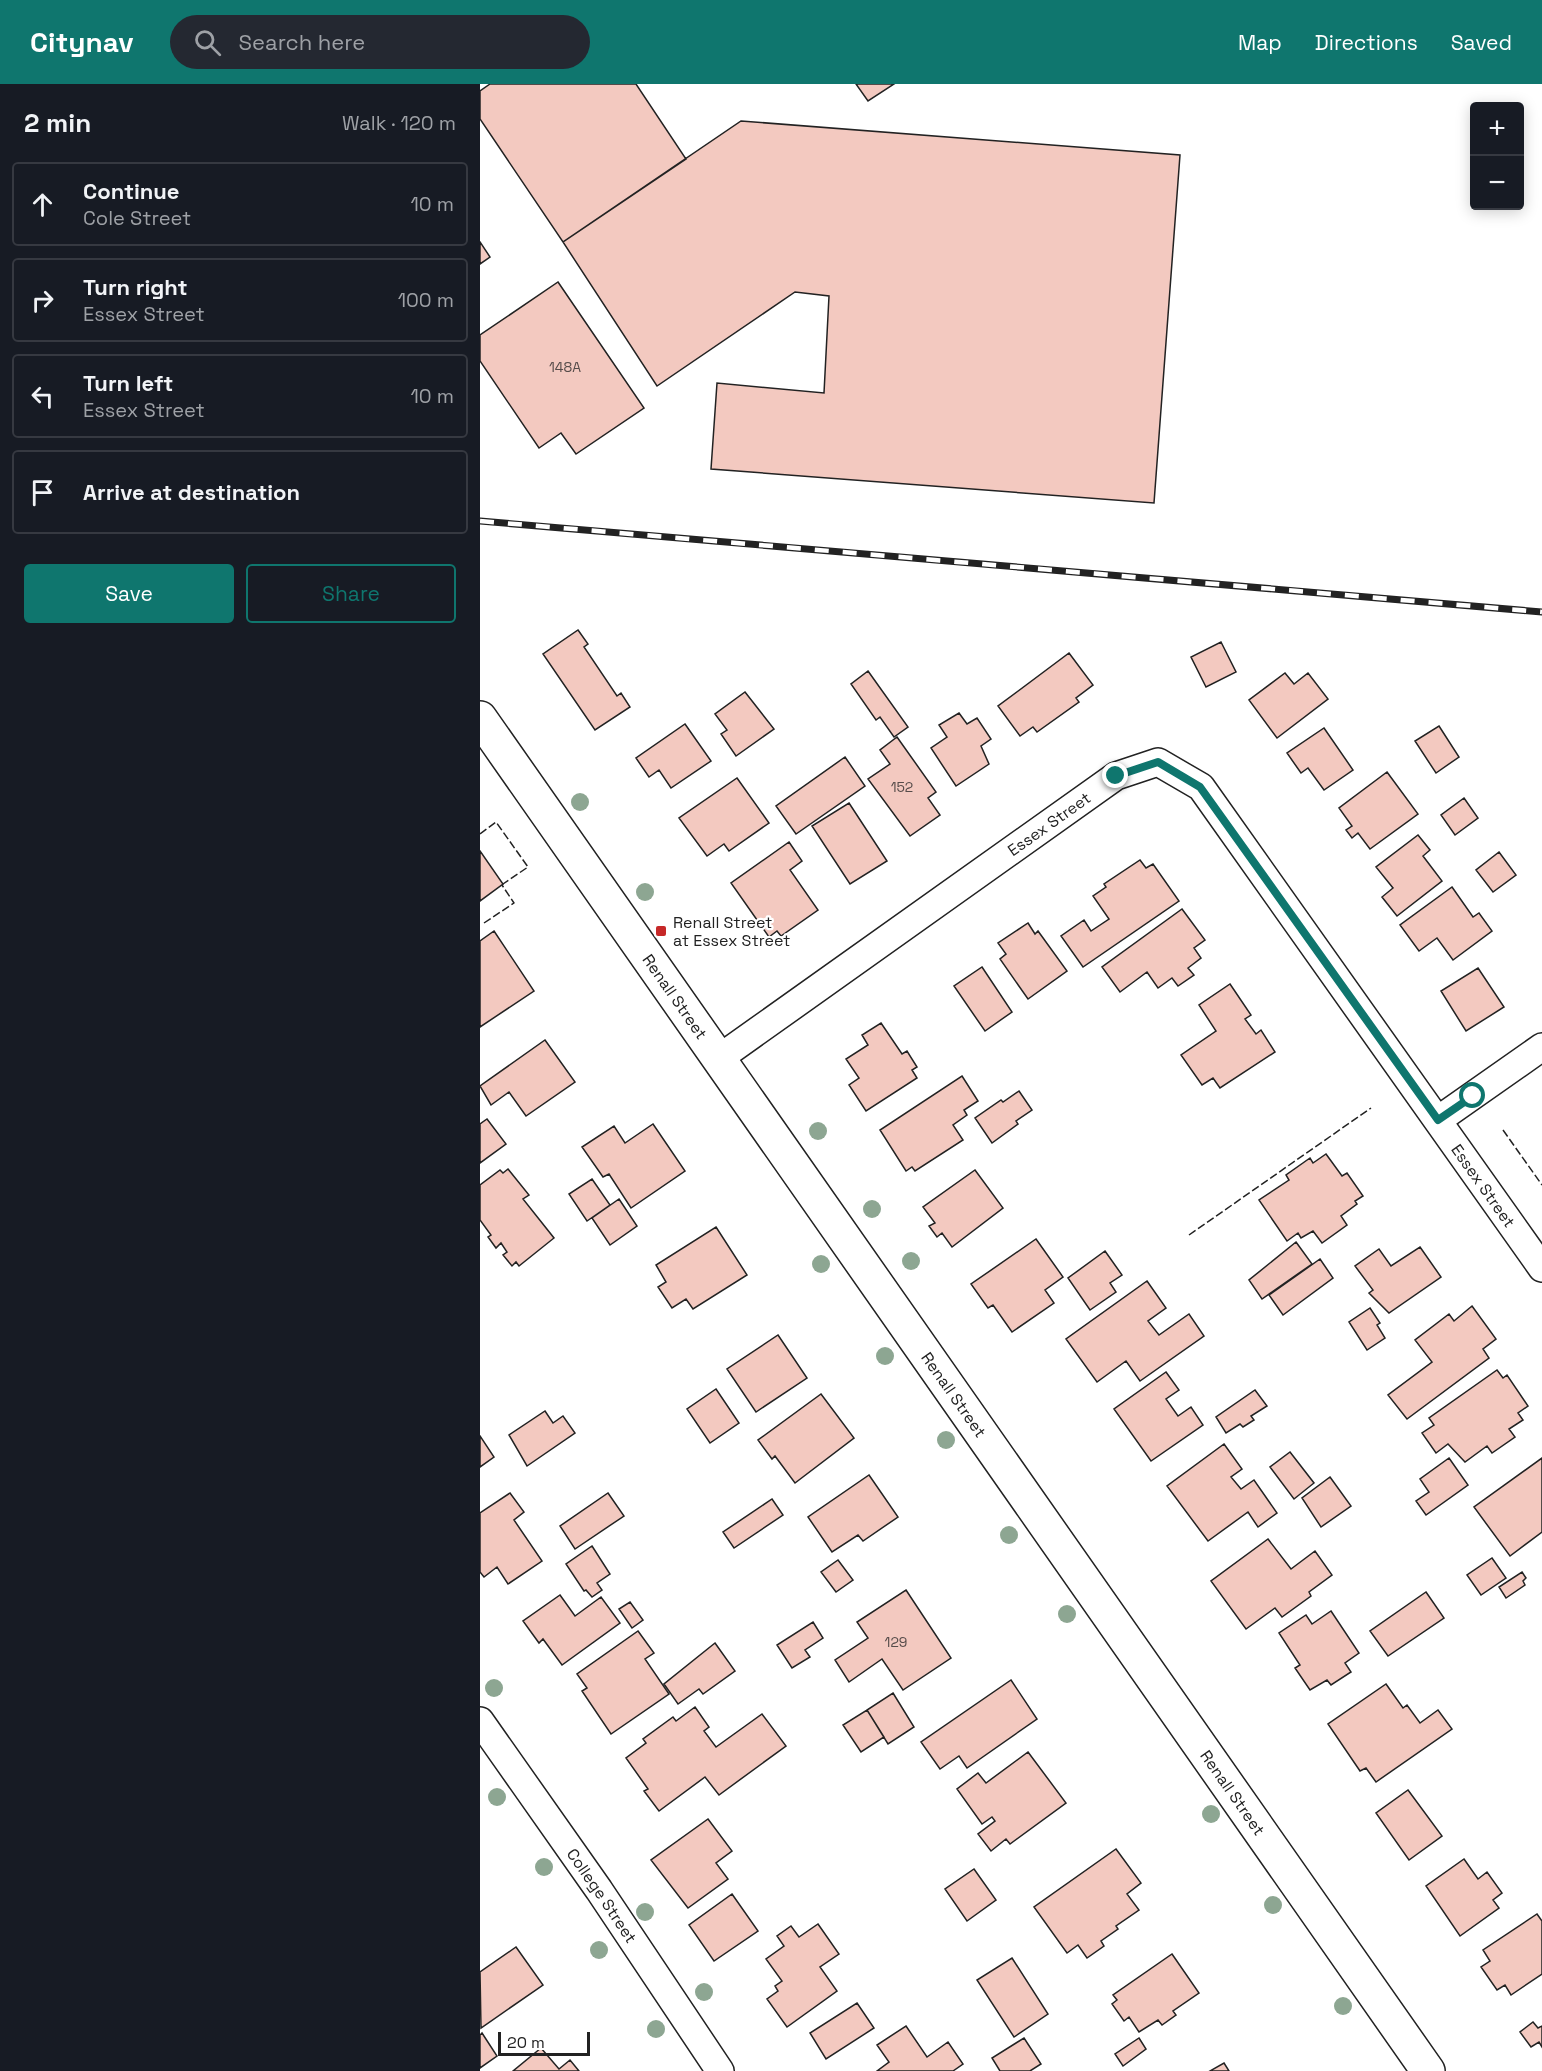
<!DOCTYPE html>
<html lang="en">
<head>
<meta charset="utf-8">
<style>
  body { margin:0; font-family:"Space Grotesk",sans-serif; background:#242831; color:#f1f3f6 }
  .controls { position:absolute; right:18px; top:18px; display:grid; overflow:hidden; border-radius:6px; box-shadow:0 3px 15px #0003 }
  .controls button { width:54px; height:54px; display:grid; place-items:center; padding:0; border:0; border-bottom:2px solid #363941; background:#171b24; color:#f1f3f6; font:30px sans-serif }
  .scale { position:absolute; left:18px; bottom:15px; width:92px; box-sizing:border-box; padding-left:6px; border:3px solid #222; border-top:0; font-size:16px; line-height:21px; white-space:nowrap; color:#222; -webkit-text-stroke:4px #fff; paint-order:stroke }
  .stop { position:absolute; width:18px; height:18px; margin:-14px; border:4px solid #0f766e; border-radius:50%; background:#fff }
  .stop.end { background:#0f766e; border-color:#fff; box-shadow:0 2px 6px #0008 }
  .list { margin:0; padding:0; list-style:none }
  h2 { display:flex; justify-content:space-between; align-items:center; height:78px; margin:0; padding:0 24px; font-size:26px }
  h2 small { font-size:20px; font-weight:400; color:#9ea1a6 }
  .list li { display:grid; grid-template-columns:39px 1fr auto; gap:18px; align-items:center; box-sizing:border-box; height:84px; margin:0 12px 12px; padding:0 12px; border:2px solid #363941; border-radius:6px }
  .list b { display:block; font-size:22px; white-space:nowrap }
  .list p { margin:0; font-size:20px; white-space:nowrap; color:#9ea1a6 }
  .list em { font-size:20px; font-style:normal; color:#9ea1a6 }
  .actions { display:flex; gap:12px; padding:18px 24px }
  .actions a { flex:1; padding:14px 0; border:2px solid #0f766e; border-radius:6px; text-align:center; font-size:21px; color:#0f766e }
  .actions .main { background:#0f766e; color:#fff }
  .icon { flex:none; width:33px; height:33px; fill:none; stroke:currentColor; stroke-width:2; stroke-linecap:round; stroke-linejoin:round }
  .map { position:relative; flex:none; width:1062px; height:1987px; overflow:hidden }
  header { display:flex; align-items:center; gap:36px; box-sizing:border-box; height:84px; padding:0 30px; background:#0f766e; color:#fff }
  header strong { font-size:28px }
  nav { display:flex; gap:33px; margin-inline-start:auto; font-size:21px }
  .search { width:420px; height:54px; background:#242831; display:flex; align-items:center; gap:15px; box-sizing:border-box; padding:0 21px; border-radius:33px; color:#9ea1a6; font-size:22px }
  main { display:flex }
  aside { flex:1; background:#171b24 }
  .map>svg:first-child { display:block }
</style>
</head>
<body>
<header>
<strong>Citynav</strong>
<div class="search"><svg class="icon" aria-label="search" viewBox="0 0 24 24"><circle cx="10" cy="10" r="6"/><path d="M15 15l6 6"/></svg>Search here</div>
<nav><a>Map</a><a>Directions</a><a>Saved</a></nav>
</header>
<main>
<aside>
<h2>2 min<small>Walk · 120 m</small></h2>
<ul class="list">
<li><svg class="icon" aria-label="ahead" viewBox="0 0 24 24"><path d="M12 20V5M6 11l6-6 6 6"/></svg><div><b>Continue</b><p>Cole Street</p></div><em>10 m</em></li>
<li><svg class="icon" aria-label="right" viewBox="0 0 24 24"><path d="M7 20v-9h11M14 6l5 5-5 5"/></svg><div><b>Turn right</b><p>Essex Street</p></div><em>100 m</em></li>
<li><svg class="icon" aria-label="left" viewBox="0 0 24 24"><path d="M17 20v-9H6M10 6l-5 5 5 5"/></svg><div><b>Turn left</b><p>Essex Street</p></div><em>10 m</em></li>
<li><svg class="icon" aria-label="arrive" viewBox="0 0 24 24"><path d="M6 21V4h12l-3 4 3 4H6"/></svg><div><b>Arrive at destination</b></div></li>
</ul>
<div class="actions"><a class="main">Save</a><a>Share</a></div>
</aside>
<div class="map">
<svg width="1062" height="1987" viewBox="0 0 1062 1987">
  <rect width="100%" height="100%" fill="#fff"/>
  <path fill="#f3c9c0" stroke="#222" stroke-width="1.5" d="M10 0H156L206 75 83 158 0 35V7Z
    M376 0H414L388 17Z
    M261 37 700 71 674 419 231 385 237 299 344 309 349 212 315 208 177 302 83 158Z
    M0 158 10 173 0 180Z
    M78 198 164 324 96 370 81 349 59 364 0 277V251Z
    M98 546 108 560 104 563 137 612 141 609 150 623 115 646 63 570Z
    M741 558 756 588 726 603 711 573Z
    M589 569 613 601 596 614 599 618 557 648 553 643 540 652 518 622Z
    M388 587 428 643 414 653 400 633 396 636 371 600Z
    M805 589 814 600 828 589 848 615 797 654 769 616Z
    M265 608 294 645 256 672 241 650 247 646 235 630Z
    M479 629 487 640 497 634 511 655 501 662 509 680 476 702 451 664 467 653 459 641Z
    M205 640 231 677 191 704 179 686 169 693 156 674Z
    M959 642 979 673 956 689 935 657Z
    M844 644 873 686 844 706 828 684 821 689 807 669Z
    M417 653 456 708 448 714 460 731 430 752 388 695 410 680 400 666Z
    M365 673 385 702 316 750 296 722Z
    M907 688 938 730 890 765 878 749 872 754 866 746 872 742 859 724Z
    M257 694 289 739 249 767 244 760 227 772 199 734Z
    M984 714 998 734 975 751 961 731Z
    M369 719 407 777 370 800 332 742Z
    M938 751 950 766 943 772 962 797 917 832 902 813 913 804 896 783Z
    M309 758 322 777 310 786 338 826 301 852 297 847 289 853 251 799Z
    M0 767 23 800 0 817Z
    M1019 768 1036 791 1013 808 996 786Z
    M660 776 666 784 673 780 699 817 603 883 581 852 604 836 611 847 629 835 613 812 626 803 624 800Z
    M972 803 993 833 999 829 1012 847 973 876 957 854 939 867 920 841Z
    M702 825 725 856 714 864 721 874 708 884 714 891 698 902 692 894 678 904 667 888 640 908 622 883Z
    M548 839 555 850 558 847 587 887 548 915 520 875 526 870 518 859Z
    M14 847 54 907 0 943V857Z
    M502 883 532 928 505 947 474 902Z
    M998 884 1024 923 986 947 961 907Z
    M750 900 771 931 765 935 776 950 781 946 795 968 740 1004 733 994 722 1001 701 971 736 947 719 921Z
    M401 939 422 970 427 967 437 983 432 986 437 994 386 1027 369 1001 379 994 366 975 388 961 382 951Z
    M65 956 95 998 46 1032 29 1008 11 1021 0 1002Z
    M482 992 498 1017 484 1026 487 1031 473 1041 483 1056 435 1087 432 1083 426 1087 400 1046Z
    M539 1007 552 1026 536 1037 538 1040 512 1059 495 1034 521 1016 523 1018Z
    M7 1035 26 1060 0 1079V1040Z
    M173 1040 205 1087 151 1124 129 1090 123 1093 102 1063 134 1042 145 1059Z
    M846 1070 862 1092 867 1089 883 1112 875 1117 877 1120 861 1132 867 1141 842 1159 833 1147 821 1154 818 1149 807 1157 779 1116 809 1096 806 1091 830 1074 833 1079Z
    M28 1085 49 1111 43 1115 74 1154 39 1182 36 1178 32 1182 23 1171 27 1168 21 1159 16 1164 8 1153 11 1151 0 1136V1101L20 1086 23 1089Z
    M495 1086 523 1124 472 1163 462 1149 457 1153 449 1142 455 1139 443 1123Z
    M112 1095 130 1121 107 1137 89 1110Z
    M139 1115 157 1142 130 1161 112 1134Z
    M236 1143 267 1191 213 1225 206 1215 192 1224 178 1203 186 1198 176 1181Z
    M556 1155 583 1193 565 1206 574 1219 532 1248 513 1221 508 1224 491 1200Z
    M816 1158 832 1180 782 1215 769 1196Z
    M940 1163 961 1193 909 1229 889 1209 893 1206 875 1182 899 1165 911 1182Z
    M625 1167 642 1191 630 1199 636 1208 610 1226 588 1194Z
    M840 1175 853 1194 803 1231 789 1211Z
    M667 1197 686 1224 668 1237 679 1251 709 1230 724 1252 660 1297 646 1277 617 1298 586 1255Z
    M992 1222 1016 1255 1003 1265 1009 1274 927 1335 908 1311 952 1278 935 1256 969 1230 974 1237Z
    M890 1224 900 1239 897 1241 905 1254 887 1266 869 1238Z
    M298 1251 327 1294 276 1328 247 1285Z
    M1017 1286 1023 1294 1027 1291 1048 1322 1038 1329 1043 1336 1029 1345 1035 1353 1012 1369 1007 1362 985 1378 968 1360 956 1369 942 1349 954 1341 949 1334Z
    M686 1288 699 1306 686 1315 698 1332 711 1323 723 1341 671 1377 634 1325Z
    M236 1305 259 1339 230 1359 207 1325Z
    M775 1306 787 1322 771 1332 774 1336 763 1343 760 1340 746 1349 736 1333Z
    M341 1310 374 1354 315 1399 295 1372 292 1375 278 1356Z
    M65 1327 73 1339 83 1332 95 1349 47 1382 29 1351Z
    M0 1352 14 1373 0 1383Z
    M744 1360 762 1385 751 1393 761 1405 774 1396 797 1429 778 1443 768 1428 728 1457 687 1402Z
    M810 1368 834 1399 814 1415 790 1383Z
    M969 1374 988 1401 946 1431 936 1417 949 1408 940 1395Z
    M1062 1374V1448L1030 1472 994 1423Z
    M389 1391 418 1433 383 1457 378 1451 352 1468 328 1433Z
    M850 1393 871 1422 841 1443 822 1414Z
    M30 1409 44 1428 34 1436 62 1477 28 1500 17 1483 4 1493 0 1488V1429Z
    M128 1409 144 1432 95 1465 80 1442Z
    M292 1415 303 1431 254 1464 243 1448Z
    M788 1455 811 1485 835 1467 852 1491 829 1508 831 1512 802 1533 795 1524 766 1545 731 1497Z
    M112 1462 130 1490 117 1499 122 1506 112 1513 106 1506 104 1507 86 1480Z
    M1012 1474 1026 1494 1001 1511 987 1491Z
    M358 1476 373 1496 356 1508 341 1488Z
    M1042 1488 1046 1494 1043 1497 1045 1501 1026 1514 1019 1503Z
    M426 1506 471 1574 423 1606 402 1575 369 1598 355 1576 388 1554 377 1538Z
    M946 1508 964 1534 908 1572 890 1547Z
    M80 1511 95 1532 121 1513 140 1539 82 1581 63 1555 59 1559 43 1537Z
    M150 1518 163 1536 152 1544 139 1525Z
    M851 1527 879 1569 865 1579 871 1588 851 1601 847 1596 830 1606 815 1584 820 1581 799 1549 826 1531 832 1540Z
    M333 1538 343 1554 325 1566 330 1573 312 1584 297 1561Z
    M158 1547 174 1569 165 1575 189 1610 131 1650 102 1607 107 1604 97 1590Z
    M235 1559 255 1587 223 1610 219 1605 198 1620 184 1600Z
    M531 1596 557 1635 487 1684 479 1672 460 1685 441 1658Z
    M906 1600 923 1624 927 1621 940 1639 958 1626 972 1645 896 1698 886 1684 880 1687 848 1640Z
    M413 1609 434 1643 408 1660 387 1626Z
    M215 1623 229 1643 224 1647 236 1663 282 1630 306 1662 239 1711 225 1693 179 1727 164 1707 168 1705 146 1674 166 1659 163 1655 193 1633 196 1637Z
    M387 1626 404 1653 381 1668 363 1641Z
    M548 1668 586 1719 530 1760 526 1755 511 1767 498 1750 515 1737 512 1733 502 1740 477 1705 498 1689 506 1699Z
    M928 1706 962 1752 929 1776 896 1729Z
    M228 1735 252 1767 236 1779 248 1795 208 1824 171 1776Z
    M636 1765 661 1799 647 1810 659 1826 636 1842 638 1845 621 1857 624 1862 607 1874 598 1861 587 1869 554 1823Z
    M984 1775 998 1795 1007 1788 1022 1809 1013 1816 1019 1824 980 1852 946 1802Z
    M494 1785 516 1816 487 1837 465 1805Z
    M252 1810 278 1847 234 1877 209 1841Z
    M1057 1830 1062 1837V1890L1031 1911 1025 1901 1017 1906 1001 1883 1010 1877 1003 1866Z
    M338 1840 359 1870 340 1883 357 1907 307 1943 287 1915 298 1907 295 1902 302 1897 286 1875 304 1862 297 1852 311 1842 319 1853Z
    M36 1863 63 1901 1 1944 0 1888Z
    M692 1870 719 1909 693 1927 696 1931 682 1941 678 1936 659 1948 649 1933 644 1937 632 1920 637 1916 633 1911Z
    M532 1874 568 1930 534 1953 497 1896Z
    M377 1919 394 1944 346 1975 330 1949Z
    M1053 1938 1058 1944 1062 1942V1963L1059 1958 1051 1963 1040 1948Z
    M426 1942 447 1973 468 1958 483 1980 473 1987H397L409 1978 397 1961Z
    M2 1949 17 1972 0 1984V1951Z
    M544 1954 561 1980 550 1987H520L512 1974Z
    M659 1954 666 1965 643 1982 635 1970Z
    M61 1964 79 1985 90 1976 99 1987H33Z
    M744 1979 749 1987H730Z"/>
  <g fill="none" stroke-linecap="round" stroke-linejoin="round">
    <g stroke="#222" stroke-width="30">
      <g id="minor">
        <path id="s1" d="M238 975 636 692 678 678 721 703 1062 1184"/>
        <path d="M958 1036 1062 963"/>
        <path id="s2" d="M0 1637 119 1806 240 1987"/>
      </g>
    </g>
    <g stroke="#222" stroke-width="36">
      <g id="tertiary">
        <path id="s3" d="M0 634 948 1987"/>
      </g>
    </g>
    <use href="#minor" stroke="#fff" stroke-width="27"/>
    <use href="#tertiary" stroke="#fff" stroke-width="33"/>
    <g stroke="#222" stroke-width="7">
      <path id="rail" d="M0 437 1062 528"/>
    </g>
    <use href="#rail" stroke="#fff" stroke-width="4.5" stroke-dasharray="14" stroke-linecap="butt"/>
    <path stroke="#222" stroke-width="1.5" stroke-dasharray="8 3" stroke-linecap="butt" d="M0 750 16 738 48 783 23 800
      M4 839 34 819 22 801
      M1023 1046 1062 1101
      M709 1151 891 1024"/>
  </g>
  <g fill="#8da692">
    <circle cx="100" cy="718" r="9"/>
    <circle cx="165" cy="808" r="9"/>
    <circle cx="338" cy="1047" r="9"/>
    <circle cx="392" cy="1125" r="9"/>
    <circle cx="431" cy="1177" r="9"/>
    <circle cx="341" cy="1180" r="9"/>
    <circle cx="405" cy="1272" r="9"/>
    <circle cx="466" cy="1356" r="9"/>
    <circle cx="529" cy="1451" r="9"/>
    <circle cx="587" cy="1530" r="9"/>
    <circle cx="14" cy="1604" r="9"/>
    <circle cx="17" cy="1713" r="9"/>
    <circle cx="731" cy="1730" r="9"/>
    <circle cx="64" cy="1783" r="9"/>
    <circle cx="793" cy="1821" r="9"/>
    <circle cx="165" cy="1828" r="9"/>
    <circle cx="119" cy="1866" r="9"/>
    <circle cx="224" cy="1908" r="9"/>
    <circle cx="863" cy="1922" r="9"/>
    <circle cx="176" cy="1945" r="9"/>
  </g>
  <g fill="none" stroke-linecap="round" stroke-linejoin="round">
    <path stroke="#0f766e" stroke-width="8" d="M636 692 678 678 720 703 958 1036 993 1012"/>
  </g>
  <rect fill="#c62828" stroke="#fff" stroke-width="2" x="175" y="841" width="12" height="12" rx="3"/>
  <g text-anchor="middle" stroke-width="4.5" stroke-linejoin="round" paint-order="stroke">
    <g font-size="14" fill="#564c4a">
      <text x="85" y="288">148A</text>
      <text x="422" y="708">152</text>
      <text x="416" y="1563">129</text>
    </g>
    <g font-size="16" fill="#222" stroke="#fff">
      <text dy="6" stroke="none"><textPath href="#s1" startOffset="406">Essex Street</textPath></text>
      <text dy="6" stroke="none"><textPath href="#s3" startOffset="340">Renall Street</textPath></text>
      <text dy="6" stroke="none"><textPath href="#s1" startOffset="1071">Essex Street</textPath></text>
      <text dy="6" stroke="none"><textPath href="#s3" startOffset="826">Renall Street</textPath></text>
      <text dy="6" stroke="none"><textPath href="#s3" startOffset="1312">Renall Street</textPath></text>
      <text dy="6" stroke="none"><textPath href="#s2" startOffset="213">College Street</textPath></text>
    </g>
    <g font-size="16" fill="#222" stroke="#fff" text-anchor="start">
      <text x="193" y="844">Renall Street<tspan x="193" dy="18">at Essex Street</tspan></text>
    </g>
  </g>
</svg>
<div class="controls">
<button>+</button>
<button>−</button>
</div>
<div class="scale">20 m</div>
<div class="stop" style="left:993px;top:1012px"></div>
<div class="stop end" style="left:636px;top:692px"></div>
</div>
</main>
</body>
</html>
